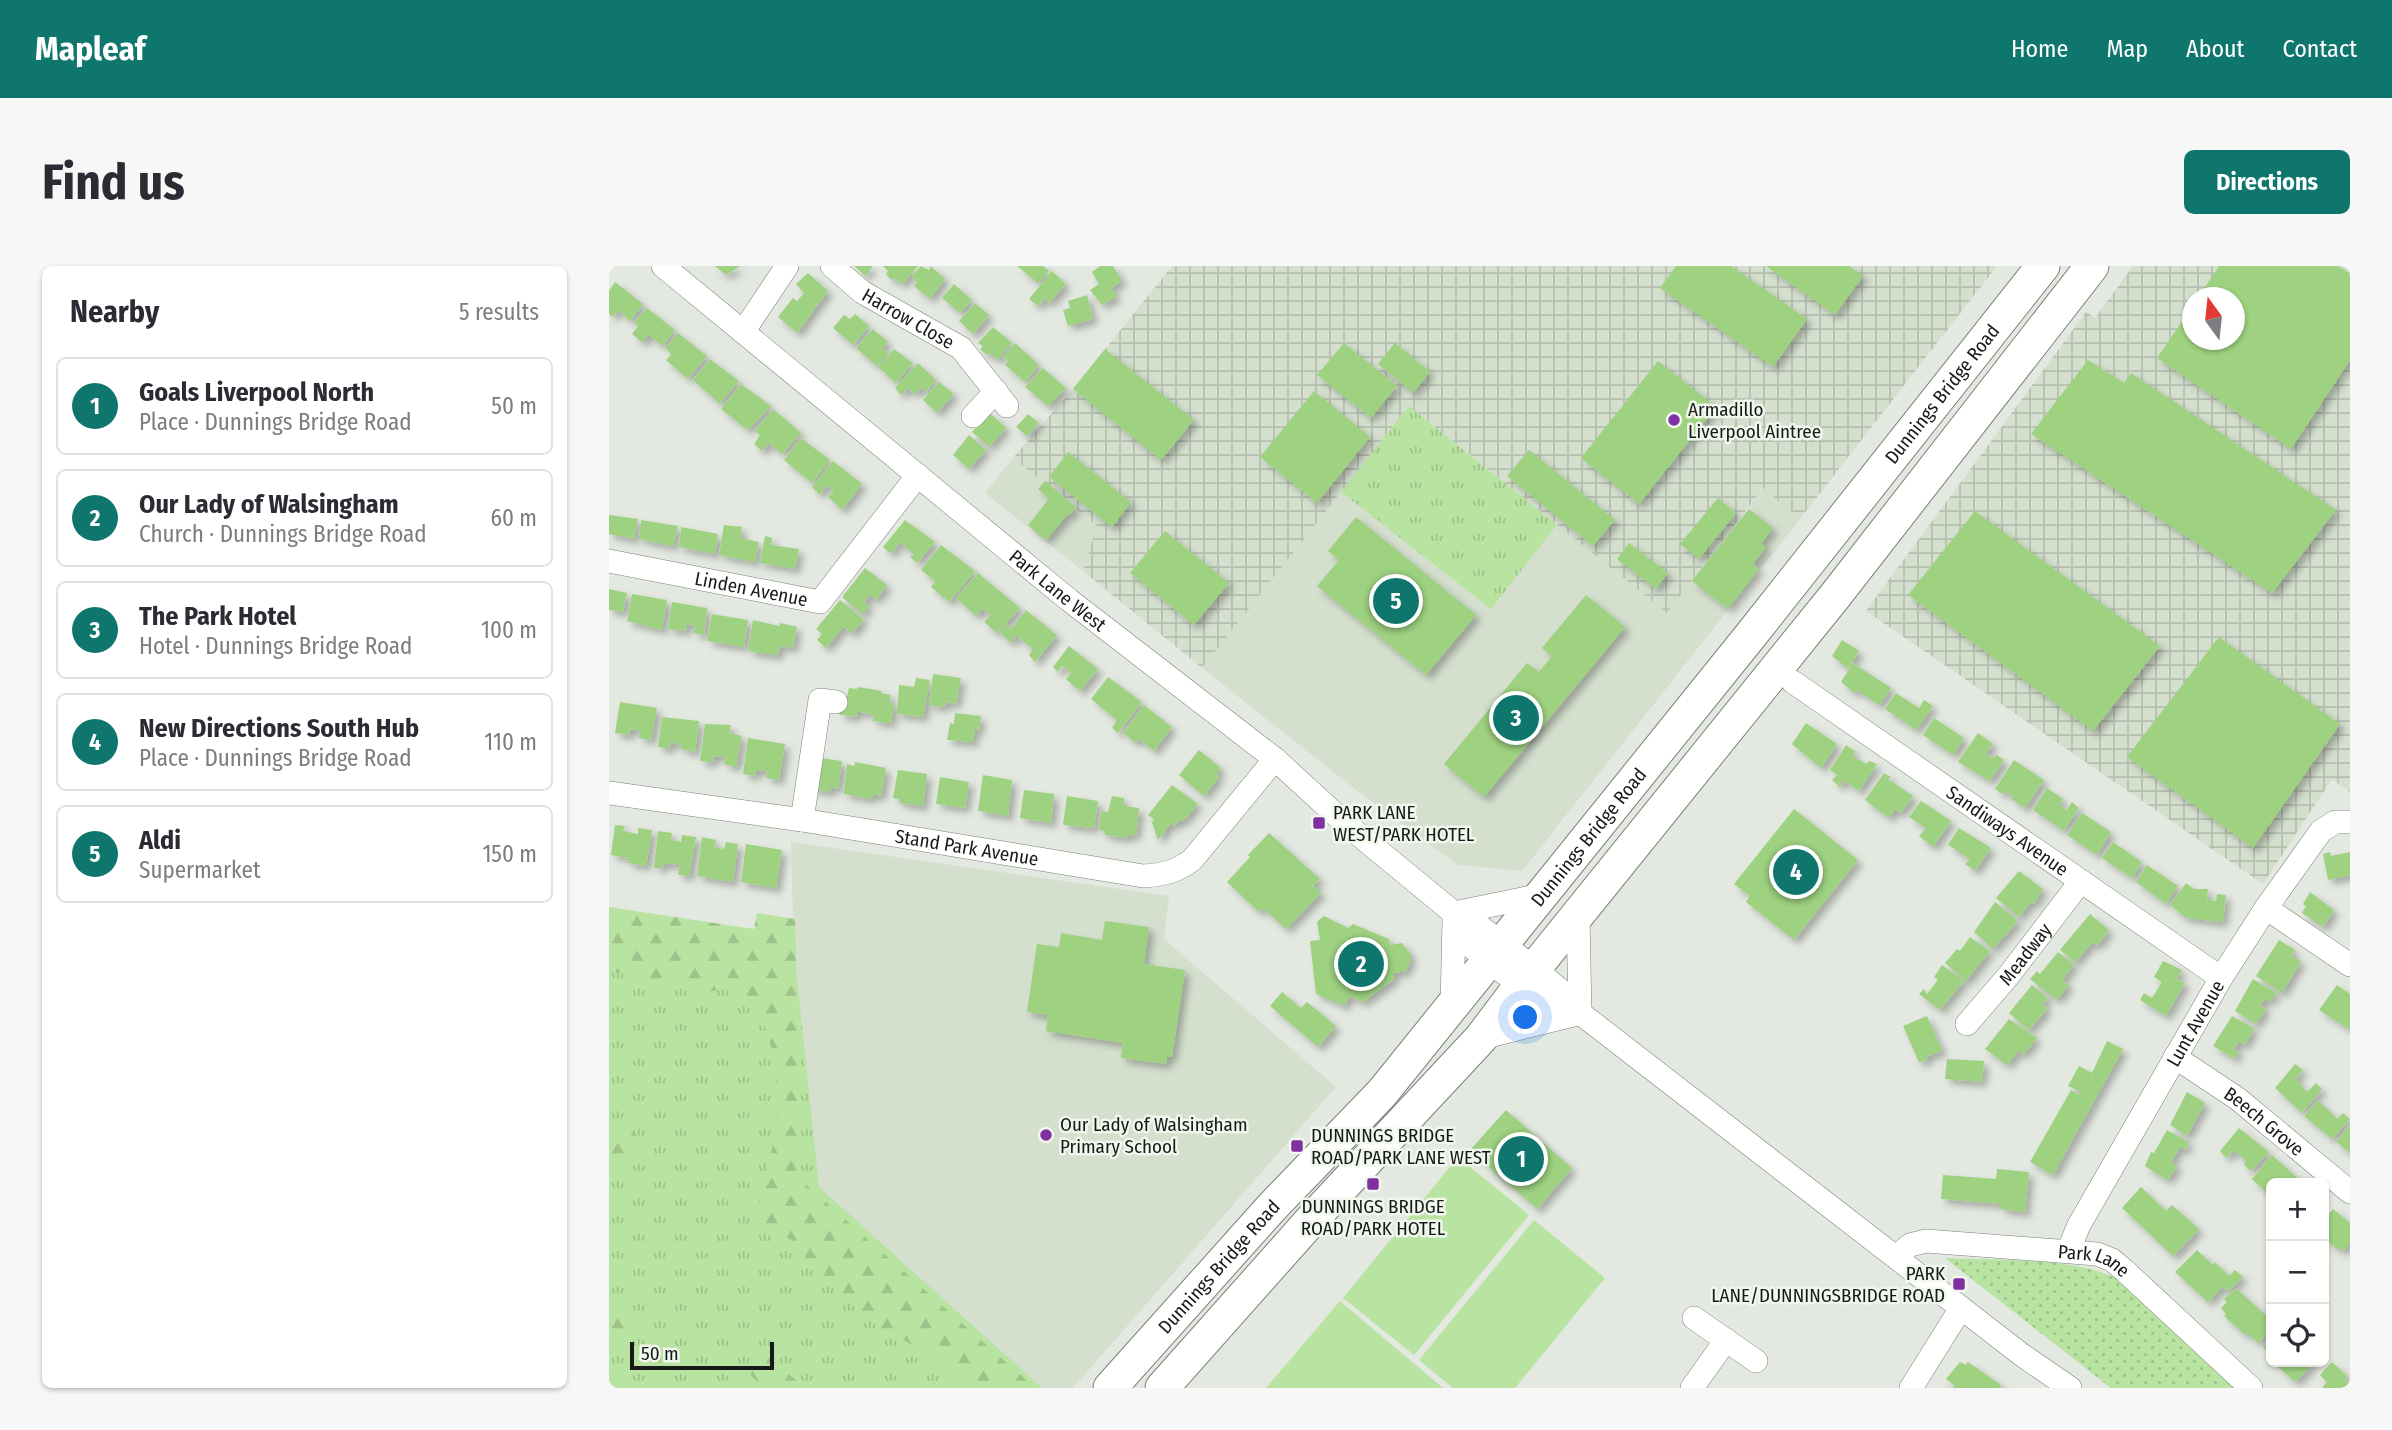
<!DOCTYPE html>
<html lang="en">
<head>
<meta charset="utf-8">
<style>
  body { margin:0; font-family:"Fira Sans Condensed",sans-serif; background:#f7f7f7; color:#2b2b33 }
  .controls { position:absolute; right:21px; bottom:21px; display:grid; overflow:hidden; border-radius:10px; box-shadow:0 2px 5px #0004 }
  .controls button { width:63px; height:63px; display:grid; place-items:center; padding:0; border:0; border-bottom:2px solid #e1e1e2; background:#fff; color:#2b2b33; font:35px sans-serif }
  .compass { position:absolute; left:1573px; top:21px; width:63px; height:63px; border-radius:50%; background:#fff; box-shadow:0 2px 5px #0004; rotate:345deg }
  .scale { position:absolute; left:21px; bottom:18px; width:144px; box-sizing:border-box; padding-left:7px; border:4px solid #181a17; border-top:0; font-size:19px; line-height:24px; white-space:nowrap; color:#181a17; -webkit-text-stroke:5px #f0f7ed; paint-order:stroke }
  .you { position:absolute; left:917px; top:752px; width:24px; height:24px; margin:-18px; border:5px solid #fff; border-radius:50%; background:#1a73e8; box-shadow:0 0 0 10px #1a73e833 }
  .badge { display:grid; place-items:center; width:46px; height:46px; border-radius:50%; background:#0f766e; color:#fff; font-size:23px; font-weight:700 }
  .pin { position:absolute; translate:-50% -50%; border:4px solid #fff; box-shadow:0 2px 7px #0006 }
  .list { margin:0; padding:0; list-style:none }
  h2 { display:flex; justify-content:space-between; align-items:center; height:91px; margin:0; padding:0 28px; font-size:30px }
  h2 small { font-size:23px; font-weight:400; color:#7c7c81 }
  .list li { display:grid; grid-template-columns:46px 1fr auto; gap:21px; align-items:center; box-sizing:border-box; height:98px; margin:0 14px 14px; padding:0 14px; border:2px solid #e1e1e2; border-radius:10px }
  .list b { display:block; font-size:26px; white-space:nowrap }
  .list p { margin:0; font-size:23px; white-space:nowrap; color:#7c7c81 }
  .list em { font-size:23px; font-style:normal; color:#7c7c81 }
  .icon { flex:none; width:38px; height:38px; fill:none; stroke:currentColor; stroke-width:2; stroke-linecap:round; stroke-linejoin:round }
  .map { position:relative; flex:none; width:1741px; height:1122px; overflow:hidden; border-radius:10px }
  header { display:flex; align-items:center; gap:42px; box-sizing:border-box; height:98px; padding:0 35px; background:#0f766e; color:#fff }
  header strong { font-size:33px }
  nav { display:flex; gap:38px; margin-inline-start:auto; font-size:24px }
  .intro { display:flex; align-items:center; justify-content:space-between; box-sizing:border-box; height:168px; padding:0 42px }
  h1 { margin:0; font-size:49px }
  .button { padding:18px 32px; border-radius:10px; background:#0f766e; color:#fff; font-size:24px; font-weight:700 }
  main { display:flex; gap:42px; padding:0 42px }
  aside { flex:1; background:#fff; border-radius:10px; box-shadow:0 2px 5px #0004 }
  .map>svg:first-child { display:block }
</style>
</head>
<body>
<header>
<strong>Mapleaf</strong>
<nav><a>Home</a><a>Map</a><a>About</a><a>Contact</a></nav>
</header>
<div class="intro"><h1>Find us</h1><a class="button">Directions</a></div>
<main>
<aside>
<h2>Nearby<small>5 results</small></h2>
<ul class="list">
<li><span class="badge">1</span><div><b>Goals Liverpool North</b><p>Place · Dunnings Bridge Road</p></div><em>50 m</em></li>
<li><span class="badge">2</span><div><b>Our Lady of Walsingham</b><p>Church · Dunnings Bridge Road</p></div><em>60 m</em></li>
<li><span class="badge">3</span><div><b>The Park Hotel</b><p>Hotel · Dunnings Bridge Road</p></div><em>100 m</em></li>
<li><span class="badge">4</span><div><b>New Directions South Hub</b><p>Place · Dunnings Bridge Road</p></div><em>110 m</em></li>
<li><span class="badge">5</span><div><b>Aldi</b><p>Supermarket</p></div><em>150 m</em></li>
</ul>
</aside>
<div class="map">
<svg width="1741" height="1122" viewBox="0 0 1741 1122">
  <defs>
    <pattern id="industrial-grid" width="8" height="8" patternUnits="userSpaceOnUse" patternTransform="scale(1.75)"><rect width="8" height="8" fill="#d4dfce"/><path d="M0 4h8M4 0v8" fill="none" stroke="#b5bfb0"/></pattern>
    <pattern id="grass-tufts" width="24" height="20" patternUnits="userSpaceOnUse" patternTransform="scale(1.75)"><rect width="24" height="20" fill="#b8e3a1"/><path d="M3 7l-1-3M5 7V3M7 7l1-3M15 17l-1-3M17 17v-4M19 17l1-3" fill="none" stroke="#9dc28a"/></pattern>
    <pattern id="forest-firs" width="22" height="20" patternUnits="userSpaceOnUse" patternTransform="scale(1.75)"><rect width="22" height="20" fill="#b8e3a1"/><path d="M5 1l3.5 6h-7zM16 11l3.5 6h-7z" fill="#9dc28a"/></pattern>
    <pattern id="park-dots" width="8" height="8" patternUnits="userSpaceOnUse" patternTransform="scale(1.75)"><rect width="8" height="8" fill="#b8e3a1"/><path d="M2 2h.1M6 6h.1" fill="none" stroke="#9dc28a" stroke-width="1.8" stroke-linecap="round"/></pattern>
    <filter id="shadow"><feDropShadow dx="5" dy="5" stdDeviation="3.5" flood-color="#0004"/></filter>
  </defs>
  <rect width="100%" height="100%" fill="#e3e9e0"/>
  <path fill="#d4dfce" d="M404 192 488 260 474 305 376 227Z
    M1155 222 1191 253 913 605 849 599 742 520 593 402 732 226 882 343 948 259 1058 346Z
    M182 576 560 630 555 673 727 821 464 1122H421L191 917Z"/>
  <path fill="url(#industrial-grid)" fill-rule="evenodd" d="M563 0H1388L1191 253 1154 222 1058 347 800 140 593 402 474 305 488 260 404 192 464 123Z
    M1524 0H1741V526L1723 513 1654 618 1257 345 1477 46 1486 52ZM1584 32H1626V74H1584Z"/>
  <path fill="url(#grass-tufts)" d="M800 140 948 259 882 343 732 226Z
    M0 669 187 704 210 921 433 1122H0Z"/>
  <path fill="url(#forest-firs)" d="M0 641 145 663 148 647 186 653 192 914 426 1122H352L337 1098 287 1070H274L270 1061 203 1005 191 979 155 959 151 955 149 945C153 919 162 893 166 867 172 830 167 749 131 727 119 720 106 726 94 726 84 725 73 721 63 718 42 713 21 708 0 705Z
    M0 846 4 855 28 869 26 892 9 911 0 906Z
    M0 1042 29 1057 30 1061 23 1066 0 1073Z
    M156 1091 162 1093 196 1122H154L142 1109C142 1098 146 1094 156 1091Z"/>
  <path fill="url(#park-dots)" d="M1336 992C1386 995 1470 990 1512 1015L1627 1122H1502Z"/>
  <path fill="#b8e3a1" d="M849 891 920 949 805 1089 734 1032Z
    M925 954 996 1012 906 1122H844L810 1094Z
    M731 1035 834 1122H657Z"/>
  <path fill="#9ed180" filter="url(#shadow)" d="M106 0H131L117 9Z
    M245 0H264L256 10Z
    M274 0H309L293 18 286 12 283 14 277 8 279 5Z
    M312 0 320 4 322 0 336 13 321 33 305 20 308 16 303 10Z
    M408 0H434L440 5 429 17Z
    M491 0H504L513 15 502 22 508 30 493 39 481 24 490 18 483 6Z
    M1067 0H1122L1198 53 1164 101 1051 22Z
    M1157 0H1240L1254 10 1226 49Z
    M1610 0H1729L1741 8V94L1682 183 1548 92 1584 40V74H1626V32H1589Z
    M443 5 457 18 440 37 436 32 429 40 420 33Z
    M199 7 219 25 188 67 169 51 184 32 188 35 195 27 187 18Z
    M6 16 34 38 21 55 9 44 3 51 0 48V25Z
    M345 18 363 34 351 47 333 32Z
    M478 29 484 53 459 60 454 44 461 42 459 35Z
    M366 37 380 49 364 68 350 55Z
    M38 42 66 64 54 80 40 69 33 76 23 68 29 60 25 57Z
    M246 48 260 60 244 79 224 62 235 49 241 53Z
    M384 61 403 77 388 94 381 87 378 89 371 83 374 80 369 77Z
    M264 63 279 76 273 82 279 87 268 100 247 82Z
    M69 67 98 90 79 113 57 94 62 89 57 82Z
    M406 77 430 99 416 116 396 99 399 95 394 91Z
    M735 77 788 120 762 152 708 109Z
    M786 77 821 106 804 127 769 98Z
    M285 83 304 97 287 117 269 101Z
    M496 83 585 154 552 194 464 123Z
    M101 93 130 115 111 138 84 114Z
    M1479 94 1515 117 1522 107 1727 244 1663 327 1422 168Z
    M1049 95 1107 141 1030 238 972 192Z
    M309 97 327 114 317 126 313 121 306 128 299 122 292 129 286 122Z
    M434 102 457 122 439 140 416 121Z
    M330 116 345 128 328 147 314 134Z
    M132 118 162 140 139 164 112 143Z
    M705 125 761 171 708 237 651 191Z
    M164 143 192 167 173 188 160 177 153 185 145 178 151 169 146 165Z
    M380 146 397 162 380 181 363 166Z
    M419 148 430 157 418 170 407 161Z
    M360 169 377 184 360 203 344 189Z
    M192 172 221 194 203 217 175 194Z
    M920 184 1006 254 984 280 898 210Z
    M459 186 522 236 503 261 440 211Z
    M224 195 253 218 233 244 219 231 225 224 217 219 211 229 203 221Z
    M436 215 467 241 461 249 459 248 437 274 419 259 440 233 429 223Z
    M1109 232 1127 247 1090 293 1071 278Z
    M1140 243 1164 262 1152 278 1157 281 1144 298 1150 303 1119 343 1083 315Z
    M1366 245 1551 380 1484 465 1299 329Z
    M0 249 29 253 25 273 0 268Z
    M747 251 867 349 817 409 708 320 730 294 719 285Z
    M32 254 69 260 64 280 30 273Z
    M296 254 326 276 308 297 301 291 305 288 290 276 282 288 274 281Z
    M115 259 133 261 131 272 150 276 146 296 110 289Z
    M72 261 109 268 106 288 70 281Z
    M556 265 620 317 585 359 521 307Z
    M156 270 163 272 162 279 190 283 186 303 151 297Z
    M1020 277 1059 307 1047 323 1008 293Z
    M332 279 366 305 340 336 322 321 326 315 312 304Z
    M256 302 278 319 267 334 261 329 255 336 260 341 253 348 233 331Z
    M369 307 411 342 388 367 375 356 382 349 373 343 367 350 347 332Z
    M0 323 18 327 14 346 0 344Z
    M23 328 58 334 53 364 18 355Z
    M977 329 1016 361 875 531 835 498 918 397 930 406 943 390 933 382Z
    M231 334 255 354 242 368 235 360 217 382 208 374 213 368 207 363Z
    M63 336 98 342 95 369 85 367 86 360 78 358 77 365 59 363Z
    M417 344 448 369 426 396 420 389 424 383 407 369 402 377 391 367 398 358 402 363Z
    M103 348 139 354 135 381 98 375Z
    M144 354 170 360 171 357 188 361 184 382 171 380 169 388 166 389H160L158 385 157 388 139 385Z
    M1610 371 1731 458 1644 582 1518 491Z
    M1233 374 1250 385 1239 403 1223 390Z
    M460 380 489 403 471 425 457 413 462 407 453 400 449 406 444 401Z
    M1244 397 1282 422 1270 439 1248 424 1246 427 1232 416Z
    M324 408 352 412 347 438 337 436 336 441 320 439Z
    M499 411 533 436 509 467 503 462 508 454 482 433Z
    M307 412 321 414 314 451 288 448 290 419 305 421Z
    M249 421 273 425 272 427 282 429 280 436 285 437 282 457 264 455 265 449 248 445 247 451 231 449 234 429 238 430 240 422 248 423Z
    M1287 427 1310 442 1315 434 1324 440 1307 464 1276 443Z
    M11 436 48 442 42 474 30 472 31 465 25 464 21 463 20 469 6 467Z
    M535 439 563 461 545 485 530 473 527 477 514 467Z
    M346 447 372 450 370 464 366 463 364 476 338 474 341 457 345 458Z
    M53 451 90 455 86 486 72 483 73 479 62 476 60 483 49 481Z
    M1325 452 1355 472 1344 489 1314 469Z
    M1197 457 1228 478 1212 502 1183 478Z
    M96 458 122 459 120 467 133 470 127 501 115 498 116 491 105 490 104 496 91 495Z
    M1369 467 1384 478 1377 488 1384 492 1388 489 1395 494 1381 515 1349 496Z
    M139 472 176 478 170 514 157 512 158 505 147 504 146 510 134 508Z
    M1237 479 1246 485 1243 490 1257 498 1260 495 1268 498 1250 525 1235 514 1231 521 1223 514 1228 509 1221 504Z
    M590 484 612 502 607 507 610 511 595 530 570 509Z
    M204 491 233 495 229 523 222 521 221 526 199 522Z
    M1405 494 1435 514 1416 542 1402 533 1404 531 1396 525 1393 528 1386 523Z
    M246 496 277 502 272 530 264 528 263 533 235 528 238 498 245 500Z
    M289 504 318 508 314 540 291 537V533L284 532Z
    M1275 507 1282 511 1279 513 1304 530 1292 547 1286 543 1280 552 1256 534Z
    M374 509 403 514 399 550 369 545Z
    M331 511 360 516 356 542 327 538Z
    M563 519 589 538 574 555H570L565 560 562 557 549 574 543 557 545 553 539 549Z
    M1438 522 1454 533 1450 538 1458 544 1463 536 1470 542 1455 565 1424 544Z
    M415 524 445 528 442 557 411 552Z
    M458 530 489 535 485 562 454 559Z
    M503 530 515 532V540L530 542 527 570 519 568V572L496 569V565L490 564 492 545 499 546Z
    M1312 535 1342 555 1324 581 1310 570 1317 562 1300 551Z
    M1185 543 1249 594 1185 674 1137 636 1141 630 1125 618Z
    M1473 547 1502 566 1488 589 1458 569Z
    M6 559 16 560 14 565 29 568V562L43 564 37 600 19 597 20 592 2 589Z
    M1350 562 1382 582 1366 605 1356 598 1361 593 1339 579Z
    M49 565 63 567 62 574 72 576 73 569 87 571 80 610 69 609 71 599 55 597 53 602H45Z
    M660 567 711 613 704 619 712 627 677 663 654 642 650 646 618 616 641 591 639 589Z
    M93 571 107 574 105 581 115 583 117 576 129 578 124 616 88 610Z
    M1504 576 1533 596 1523 612 1493 592Z
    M137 578 173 584 167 622 132 616Z
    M1721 586 1722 590 1741 586V609L1719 614 1714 588Z
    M1538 599 1569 620 1557 638 1527 616Z
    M1410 605 1434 623 1425 638 1422 636 1410 651 1387 632Z
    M1577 617 1585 623H1599L1598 633 1607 635 1608 628 1617 629 1614 656 1577 652 1561 639Z
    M1701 626 1725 644 1714 661 1693 647 1697 640 1694 638Z
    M1386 636 1409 655 1384 683 1365 666Z
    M1481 648 1500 664 1488 680 1484 676 1466 696 1451 684Z
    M715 650 739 662 744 658 780 673 781 679 793 677 803 690 797 705 785 707V713L754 736 740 730 736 740 707 728 701 675 711 674 708 656Z
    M496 655 540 661 535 698 576 704 563 791H558L557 798 512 792 514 777 437 765 439 749 418 746 428 678 450 681 452 667 493 674Z
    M1361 671 1381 685 1357 715 1336 697 1348 683 1351 685Z
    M1670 674 1686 684 1682 690 1692 695 1673 727 1647 710Z
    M1449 686 1465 699 1453 714 1460 719 1448 734 1421 713 1428 705 1431 708Z
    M1554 695 1573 704 1567 713 1576 717 1557 750 1531 734 1535 727 1543 732 1553 716 1545 711Z
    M1333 699 1355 715 1331 744 1310 728 1315 723 1318 728 1329 714 1325 711Z
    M1644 713 1667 727 1661 736 1657 732 1651 740 1657 743 1647 758 1626 745Z
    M1423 719 1439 732 1433 739 1439 742 1420 764 1400 747Z
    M1728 719 1741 728V764L1710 744Z
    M673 726 692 742 698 736 727 760 709 781 661 740Z
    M1318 750 1333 785 1317 791 1318 795 1310 796 1294 760Z
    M1623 750 1645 762 1636 779 1630 775 1625 784 1630 785 1626 793 1604 780Z
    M1400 753 1428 772 1414 789 1410 784 1398 799 1376 783Z
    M1498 775 1514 783 1444 909 1421 896 1462 824 1470 829 1472 826 1459 820 1470 800 1483 807Z
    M1338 793 1375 795 1373 816 1336 813Z
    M1686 798 1694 804 1686 812 1698 826 1707 817 1713 823 1693 847 1666 822Z
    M1578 826 1596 837 1578 870 1561 859Z
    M1709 834 1728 853 1734 847 1741 853 1723 873 1695 850Z
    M897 844 963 902 928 943 861 884Z
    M1741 859V887L1727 876Z
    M1630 862 1660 886 1642 905 1635 899 1637 895 1625 884 1617 892 1611 885Z
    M1558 864 1580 876 1577 884 1571 881 1562 897 1569 900 1558 914 1536 900 1542 886 1545 887Z
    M1663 889 1691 914 1687 917H1662L1661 930 1643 913Z
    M1388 903 1420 906 1416 946 1392 943V938L1332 933 1334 909 1387 913Z
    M1532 921 1557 945 1563 939 1590 963 1564 990 1513 942Z
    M1724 943 1741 957V978L1734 985 1730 981 1728 983 1715 972V954Z
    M1588 984 1604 999 1606 996 1620 1010 1626 1004 1634 1011 1620 1025 1613 1021 1599 1036 1566 1006Z
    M1627 1022 1662 1054V1063L1649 1077 1638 1067 1636 1069 1615 1050 1617 1048 1612 1042 1618 1036 1615 1033Z
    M1662 1073V1094L1659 1090 1661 1087 1654 1081Z
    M1351 1096 1357 1099 1359 1096 1392 1119 1390 1122H1344L1346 1120 1337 1113Z
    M1664 1096H1702L1704 1098 1686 1116Z
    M1723 1096 1738 1110 1735 1113 1741 1118V1122H1713L1718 1116 1711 1109Z"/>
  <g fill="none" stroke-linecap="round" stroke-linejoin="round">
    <g stroke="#7a8077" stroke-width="24">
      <g id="minor">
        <path id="s1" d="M54 0 460 334 666 493 738 559 845 647 873 662 926 703 950 723 971 747 1413 1089 1461 1122"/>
        <path id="s2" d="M223 0 253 26 352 82 398 140"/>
        <path d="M134 66 178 0"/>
        <path d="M364 150 387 125"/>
        <path id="s3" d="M0 295 211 336 309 209"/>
        <path id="s4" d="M1184 416 1612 712"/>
        <path id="s5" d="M0 527 193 554 534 610C553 609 567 606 583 594L666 493"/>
        <path d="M193 554 211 434 227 436"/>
        <path d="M1657 642 1741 699"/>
        <path d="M845 647 859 678 878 694 939 740 971 747"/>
        <path d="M845 647 933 629"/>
        <path d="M969 650 971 747"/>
        <path d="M843 740 845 654"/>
        <path id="s6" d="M1358 758 1400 709 1472 615"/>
        <path d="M872 772 968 748"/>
        <path id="s7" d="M1566 791 1629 833 1741 926"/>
        <path id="s8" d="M1459 985 1470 959 1612 712 1657 642 1712 565 1726 556H1741"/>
        <path id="s9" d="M1287 991 1301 979 1317 975 1488 988 1503 994 1516 1005 1642 1122"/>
        <path d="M1085 1052 1147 1095"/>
        <path d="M1083 1122 1117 1074"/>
        <path d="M1302 1122 1352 1042"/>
      </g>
    </g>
    <g stroke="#7a8077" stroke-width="35">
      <g id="highway">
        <path id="s10" d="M501 1122 663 941 773 827 1142 369 1434 0"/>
        <path d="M553 1122 705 951 872 772 912 719 1226 330 1483 0"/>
      </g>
    </g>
    <use href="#minor" stroke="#fff" stroke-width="23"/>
    <use href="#highway" stroke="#fff" stroke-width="33"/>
  </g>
  <g fill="#8030a0" stroke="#f0f7ed" stroke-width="2.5">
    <circle cx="1065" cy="154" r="7"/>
    <rect x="703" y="550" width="14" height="14" rx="3.5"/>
    <circle cx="437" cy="869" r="7"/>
    <rect x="681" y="873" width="14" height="14" rx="3.5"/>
    <rect x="757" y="911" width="14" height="14" rx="3.5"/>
    <rect x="1343" y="1011" width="14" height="14" rx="3.5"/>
  </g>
  <g text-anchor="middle" stroke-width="5" stroke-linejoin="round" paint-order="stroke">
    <g font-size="19" fill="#181a17" stroke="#f0f7ed">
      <text dy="7" stroke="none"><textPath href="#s2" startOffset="93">Harrow Close</textPath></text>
      <text dy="7" stroke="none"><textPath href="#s10" startOffset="1297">Dunnings Bridge Road</textPath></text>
      <text dy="7" stroke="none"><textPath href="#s3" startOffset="145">Linden Avenue</textPath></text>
      <text dy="7" stroke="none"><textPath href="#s1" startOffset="511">Park Lane West</textPath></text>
      <text dy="7" stroke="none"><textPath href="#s4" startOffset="261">Sandiways Avenue</textPath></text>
      <text dy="7" stroke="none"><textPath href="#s10" startOffset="730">Dunnings Bridge Road</textPath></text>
      <text dy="7" stroke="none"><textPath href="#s5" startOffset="362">Stand Park Avenue</textPath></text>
      <text dy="7" stroke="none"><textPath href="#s6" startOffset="91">Meadway</textPath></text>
      <text dy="7" stroke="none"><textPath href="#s8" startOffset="261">Lunt Avenue</textPath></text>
      <text dy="7" stroke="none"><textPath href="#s7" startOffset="110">Beech Grove</textPath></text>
      <text dy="7" stroke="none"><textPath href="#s9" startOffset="205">Park Lane</textPath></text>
      <text dy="7" stroke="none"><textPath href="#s10" startOffset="163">Dunnings Bridge Road</textPath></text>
    </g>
    <g font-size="19" fill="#181a17" stroke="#f0f7ed" text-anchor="start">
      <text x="1079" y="150">Armadillo<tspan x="1079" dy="22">Liverpool Aintree</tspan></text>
      <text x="724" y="553">PARK LANE<tspan x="724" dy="22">WEST/PARK HOTEL</tspan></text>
      <text x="451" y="865">Our Lady of Walsingham<tspan x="451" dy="22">Primary School</tspan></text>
      <text x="702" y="876">DUNNINGS BRIDGE<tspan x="702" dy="22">ROAD/PARK LANE WEST</tspan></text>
      <text x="764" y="947" text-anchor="middle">DUNNINGS BRIDGE<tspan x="764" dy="22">ROAD/PARK HOTEL</tspan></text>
      <text x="1336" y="1014" text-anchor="end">PARK<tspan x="1336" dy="22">LANE/DUNNINGSBRIDGE ROAD</tspan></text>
    </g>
  </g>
</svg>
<div class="controls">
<button>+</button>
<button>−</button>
<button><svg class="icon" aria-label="locate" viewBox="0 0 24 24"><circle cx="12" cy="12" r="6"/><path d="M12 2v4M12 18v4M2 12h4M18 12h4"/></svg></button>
</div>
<svg class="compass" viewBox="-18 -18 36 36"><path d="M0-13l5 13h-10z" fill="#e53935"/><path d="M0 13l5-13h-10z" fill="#7c7c81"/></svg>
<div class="scale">50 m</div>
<div class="you"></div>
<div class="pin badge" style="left:912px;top:893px">1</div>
<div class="pin badge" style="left:752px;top:698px">2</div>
<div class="pin badge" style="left:907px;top:452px">3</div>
<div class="pin badge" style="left:1187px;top:606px">4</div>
<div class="pin badge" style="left:787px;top:335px">5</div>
</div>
</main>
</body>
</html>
